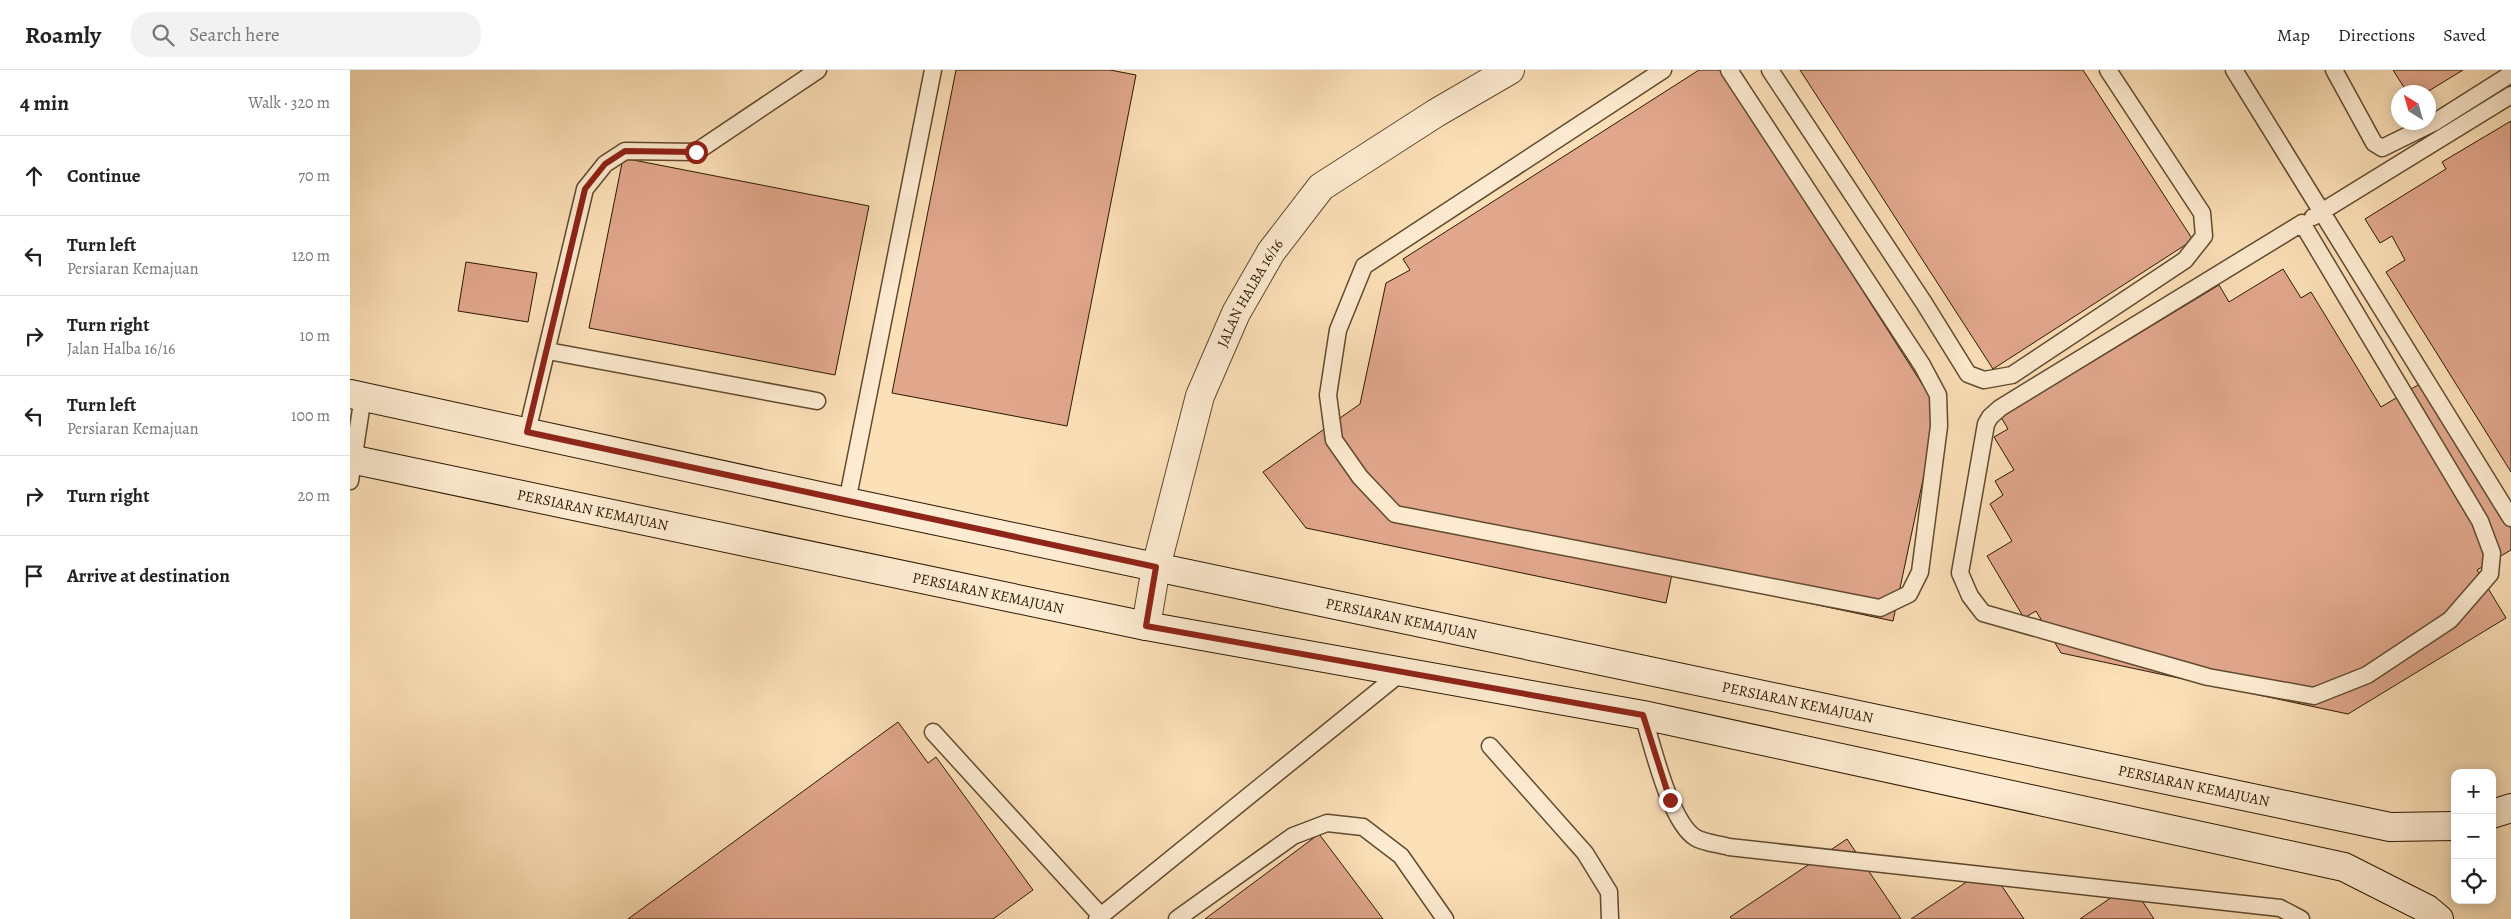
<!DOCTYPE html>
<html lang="en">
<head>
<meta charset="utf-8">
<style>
  body { margin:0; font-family:Alegreya,serif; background:#f2f2f2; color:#222 }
  .controls { position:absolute; right:15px; bottom:15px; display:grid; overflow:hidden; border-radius:10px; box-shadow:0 2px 12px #0003 }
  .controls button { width:45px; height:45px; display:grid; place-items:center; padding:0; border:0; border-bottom:1px solid #e0e0e0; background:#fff; color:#222; font:25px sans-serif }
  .compass { position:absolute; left:2041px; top:15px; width:45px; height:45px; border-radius:50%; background:#fff; box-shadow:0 2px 12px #0003; rotate:323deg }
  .stop { position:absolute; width:15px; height:15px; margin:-11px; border:4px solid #8f2418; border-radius:50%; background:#fff }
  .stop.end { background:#8f2418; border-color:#fff; box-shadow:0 1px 5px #0008 }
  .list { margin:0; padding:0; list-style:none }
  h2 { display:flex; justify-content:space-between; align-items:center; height:65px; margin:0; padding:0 20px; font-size:21px }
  h2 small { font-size:16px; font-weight:400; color:#767676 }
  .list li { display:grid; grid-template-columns:32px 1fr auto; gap:15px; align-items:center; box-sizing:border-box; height:80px; padding:0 20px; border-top:1px solid #e0e0e0 }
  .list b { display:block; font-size:19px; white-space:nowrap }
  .list p { margin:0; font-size:16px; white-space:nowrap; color:#767676 }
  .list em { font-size:16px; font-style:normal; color:#767676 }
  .icon { flex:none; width:28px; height:28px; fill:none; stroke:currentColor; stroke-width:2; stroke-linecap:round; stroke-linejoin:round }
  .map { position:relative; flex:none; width:2161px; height:849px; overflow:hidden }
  header { display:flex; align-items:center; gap:30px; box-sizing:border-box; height:70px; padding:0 25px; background:#fff; border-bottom:1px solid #e0e0e0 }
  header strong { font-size:24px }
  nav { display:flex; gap:28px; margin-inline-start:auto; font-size:18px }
  .search { width:350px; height:45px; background:#f2f2f2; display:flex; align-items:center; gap:12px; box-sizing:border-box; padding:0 18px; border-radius:20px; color:#767676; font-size:19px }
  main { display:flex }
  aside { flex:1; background:#fff }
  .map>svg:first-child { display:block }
</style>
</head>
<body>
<header>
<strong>Roamly</strong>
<div class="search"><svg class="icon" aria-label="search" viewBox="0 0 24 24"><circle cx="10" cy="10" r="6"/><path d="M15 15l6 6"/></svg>Search here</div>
<nav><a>Map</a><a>Directions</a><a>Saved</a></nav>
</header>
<main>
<aside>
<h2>4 min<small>Walk · 320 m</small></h2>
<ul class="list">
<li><svg class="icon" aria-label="ahead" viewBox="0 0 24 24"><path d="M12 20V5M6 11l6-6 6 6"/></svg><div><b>Continue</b></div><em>70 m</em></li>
<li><svg class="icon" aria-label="left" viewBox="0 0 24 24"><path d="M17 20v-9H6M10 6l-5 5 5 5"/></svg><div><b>Turn left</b><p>Persiaran Kemajuan</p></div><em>120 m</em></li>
<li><svg class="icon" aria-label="right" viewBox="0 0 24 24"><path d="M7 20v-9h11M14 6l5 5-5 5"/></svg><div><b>Turn right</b><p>Jalan Halba 16/16</p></div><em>10 m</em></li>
<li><svg class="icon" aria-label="left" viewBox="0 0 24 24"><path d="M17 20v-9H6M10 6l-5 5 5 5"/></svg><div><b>Turn left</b><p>Persiaran Kemajuan</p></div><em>100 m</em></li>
<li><svg class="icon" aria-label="right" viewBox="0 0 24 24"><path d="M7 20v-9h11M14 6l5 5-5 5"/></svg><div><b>Turn right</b></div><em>20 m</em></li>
<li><svg class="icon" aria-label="arrive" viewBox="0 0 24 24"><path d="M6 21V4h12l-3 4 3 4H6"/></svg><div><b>Arrive at destination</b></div></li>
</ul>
</aside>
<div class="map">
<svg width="2161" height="849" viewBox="0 0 2161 849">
  <rect width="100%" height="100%" fill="#fce0b8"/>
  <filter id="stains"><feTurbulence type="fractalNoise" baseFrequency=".004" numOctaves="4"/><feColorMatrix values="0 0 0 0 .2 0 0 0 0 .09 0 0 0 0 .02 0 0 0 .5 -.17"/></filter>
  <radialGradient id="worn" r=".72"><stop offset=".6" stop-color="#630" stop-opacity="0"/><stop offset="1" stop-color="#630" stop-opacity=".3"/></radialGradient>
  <path fill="#e1a78d" stroke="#2d1800" d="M606 0H760L786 5 717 356 542 323Z
    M1349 0H1372L1588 339 1543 551 1322 504 1316 533 956 458 913 402 1010 334 1036 213 1060 200 1053 189Z
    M1450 0H1733L1843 170 1643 299Z
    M2043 0H2113L2077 22H2057Z
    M2161 51V402L2036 202 2055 190 2042 166 2030 173 2015 149 2096 99 2092 92Z
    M273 88 519 136 485 305 239 258Z
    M116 192 187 203 178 252 108 241Z
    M1933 199 1951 228 1961 222 2031 337 2078 309 2161 448V480L2127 500 2156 548 1998 644 1711 583 1686 541 1674 548 1637 486 1662 471 1640 434 1653 425 1645 411 1664 400 1644 367 1658 359 1651 347 1869 215 1879 232Z
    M548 652 578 693 586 687 683 820 643 849H278Z
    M969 764 1033 849H855Z
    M1497 769 1551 849H1382L1380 847Z
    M1639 797 1674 849H1561Z
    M1781 814 1804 849H1730Z"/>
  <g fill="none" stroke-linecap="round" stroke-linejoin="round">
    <g stroke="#614a2e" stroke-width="19">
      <path id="lane" d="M1313 0 1014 196 988 260 978 325 984 370 1010 407 1045 444 1530 538 1559 524 1570 502 1589 356 1588 325 1572 295 1379 0
        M1420 0 1574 233 1618 304 1634 310 1662 305 1835 190 1854 166 1852 143 1758 0
        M1884 0 2161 448
        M1984 0 2024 73 2032 78 2085 52 2161 4
        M1963 147 2161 25
        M1952 153 2130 451 2142 483 2140 504 2100 550 2017 605 1964 626 1858 607 1633 543 1620 526 1610 503 1636 354 1640 347 1650 338Z
        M198 281 467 331
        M177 362 235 119 255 94 275 81 346 82 468 0
        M0 411 13 326
        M497 432 583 0
        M1293 645C1302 674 1320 753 1346 768 1355 773 1369 774 1379 777L1930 838 1951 849
        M583 662 751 846
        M1140 676 1235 783 1259 822 1260 849
        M747 849 1053 601
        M827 849 943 766 977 753 1013 757 1051 786 1095 849"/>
    </g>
    <g stroke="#614a2e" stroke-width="30">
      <g id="street">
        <path id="s1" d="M796 556 806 497 850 326 886 243 921 182 971 117 1086 43 1160 0"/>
      </g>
    </g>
    <g stroke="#2d1800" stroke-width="30">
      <g id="secondary">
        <path id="s2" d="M0 324 497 432 2040 757 2105 756"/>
        <path id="s3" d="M0 389 796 556 1293 645 1994 797 2077 839 2089 849"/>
        <path d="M2142 744 2161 738"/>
      </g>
    </g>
    <use href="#lane" stroke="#fdebd1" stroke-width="16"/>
    <use href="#street" stroke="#fdebd1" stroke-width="28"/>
    <use href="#secondary" stroke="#fdebd1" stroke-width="28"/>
  </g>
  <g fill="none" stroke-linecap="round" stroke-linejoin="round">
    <path stroke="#8f2418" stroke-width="6" d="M346 82 275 81 255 94 235 119 177 362 806 497 796 556 1293 645 1320 730"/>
  </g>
  <g text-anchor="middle" stroke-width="5" stroke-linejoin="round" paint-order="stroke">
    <g font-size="15" fill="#2d1800" stroke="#fdebd1">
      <text dy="5" stroke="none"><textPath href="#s1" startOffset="351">JALAN HALBA 16/16</textPath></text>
      <text dy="5" stroke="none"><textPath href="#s3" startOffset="248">PERSIARAN KEMAJUAN</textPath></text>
      <text dy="5" stroke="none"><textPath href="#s3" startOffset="652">PERSIARAN KEMAJUAN</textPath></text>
      <text dy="5" stroke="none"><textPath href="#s2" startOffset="1075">PERSIARAN KEMAJUAN</textPath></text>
      <text dy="5" stroke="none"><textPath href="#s2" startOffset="1480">PERSIARAN KEMAJUAN</textPath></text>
      <text dy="5" stroke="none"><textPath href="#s2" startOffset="1885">PERSIARAN KEMAJUAN</textPath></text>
    </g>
  </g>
  <rect width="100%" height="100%" filter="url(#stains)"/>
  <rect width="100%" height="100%" fill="url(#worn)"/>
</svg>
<div class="controls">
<button>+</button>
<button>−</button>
<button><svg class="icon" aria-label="locate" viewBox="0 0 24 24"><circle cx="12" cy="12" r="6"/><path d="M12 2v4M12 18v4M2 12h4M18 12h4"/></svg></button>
</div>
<svg class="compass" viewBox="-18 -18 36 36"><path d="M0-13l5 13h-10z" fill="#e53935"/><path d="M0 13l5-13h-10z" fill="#767676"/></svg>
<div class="stop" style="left:346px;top:82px"></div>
<div class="stop end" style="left:1320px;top:730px"></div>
</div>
</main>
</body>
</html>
